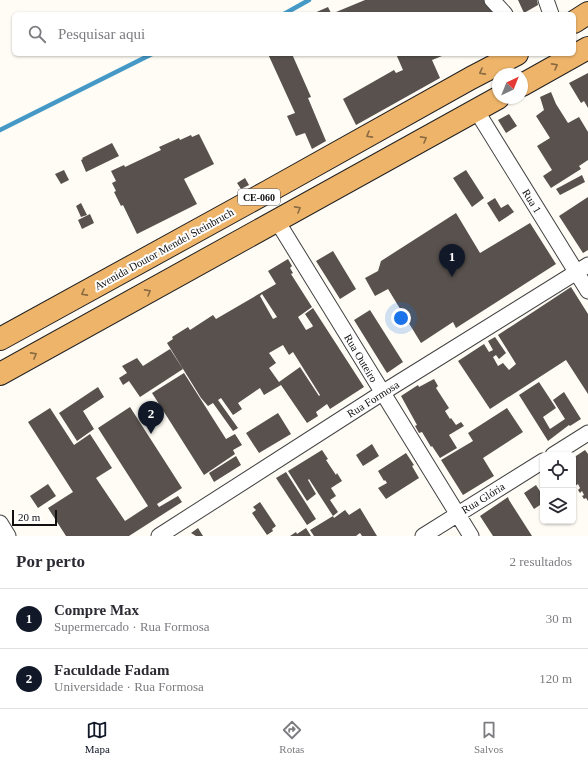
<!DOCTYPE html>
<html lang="pt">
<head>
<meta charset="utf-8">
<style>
  body { margin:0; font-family:"Times New Roman",serif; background:#f2f2f3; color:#2b2b33 }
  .controls { position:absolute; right:12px; bottom:12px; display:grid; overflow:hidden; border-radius:6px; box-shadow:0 1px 3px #0004 }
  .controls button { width:36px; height:36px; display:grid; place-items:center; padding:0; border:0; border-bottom:1px solid #e1e1e2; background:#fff; color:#2b2b33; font:20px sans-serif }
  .compass { position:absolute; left:492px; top:68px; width:36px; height:36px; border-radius:50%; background:#fff; box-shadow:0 1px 3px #0004; rotate:43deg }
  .scale { position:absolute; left:12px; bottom:10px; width:45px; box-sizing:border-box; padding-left:4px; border:2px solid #101010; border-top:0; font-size:11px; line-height:14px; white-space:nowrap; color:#101010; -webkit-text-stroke:3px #fff; paint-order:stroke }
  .you { position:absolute; left:401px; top:318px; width:14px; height:14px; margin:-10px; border:3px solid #fff; border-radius:50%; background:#1a73e8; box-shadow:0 0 0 6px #1a73e833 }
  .badge { display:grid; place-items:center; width:26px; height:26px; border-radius:50%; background:#111827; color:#fff; font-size:13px; font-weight:700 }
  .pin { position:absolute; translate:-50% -33px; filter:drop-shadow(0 1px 2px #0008) }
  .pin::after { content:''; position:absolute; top:21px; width:14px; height:12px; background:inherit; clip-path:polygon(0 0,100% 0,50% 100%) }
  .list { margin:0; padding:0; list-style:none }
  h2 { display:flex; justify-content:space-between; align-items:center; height:52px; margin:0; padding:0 16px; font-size:17px }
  h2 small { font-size:13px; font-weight:400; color:#7c7c81 }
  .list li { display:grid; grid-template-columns:26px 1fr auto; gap:12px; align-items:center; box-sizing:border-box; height:60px; padding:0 16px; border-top:1px solid #e1e1e2 }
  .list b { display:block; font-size:15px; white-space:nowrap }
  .list p { margin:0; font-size:13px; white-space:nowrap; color:#7c7c81 }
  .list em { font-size:13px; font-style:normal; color:#7c7c81 }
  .icon { flex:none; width:22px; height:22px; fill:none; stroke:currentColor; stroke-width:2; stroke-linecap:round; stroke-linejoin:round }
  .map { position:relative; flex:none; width:588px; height:536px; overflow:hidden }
  .search { position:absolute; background:#fff; box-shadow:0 1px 3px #0004; left:12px; right:12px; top:12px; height:44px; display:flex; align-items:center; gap:10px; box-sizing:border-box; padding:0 14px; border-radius:6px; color:#7c7c81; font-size:15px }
  .sheet { height:172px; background:#fff }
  nav { display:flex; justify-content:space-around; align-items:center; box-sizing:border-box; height:56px; border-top:1px solid #e1e1e2; background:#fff; font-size:11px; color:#7c7c81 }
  nav a { display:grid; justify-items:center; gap:2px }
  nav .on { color:#111827 }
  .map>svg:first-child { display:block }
</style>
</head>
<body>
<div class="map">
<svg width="588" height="536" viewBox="0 0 588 536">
  <rect width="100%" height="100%" fill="#fefcf4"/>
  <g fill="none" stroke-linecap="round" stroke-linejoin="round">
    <path stroke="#4599c7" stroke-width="4.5" d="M284 14 309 0
      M0 130 152 54"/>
  </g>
  <path fill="#58514d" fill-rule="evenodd" d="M365 0H485L494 14H312L328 7 331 13 336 12Z
    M518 0H537L538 5 524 13Z
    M268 54H292L311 97 308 98 326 141 312 149 305 133 296 136 287 116 295 113Z
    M396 54H447L432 60 440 78 356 125 343 99 394 70 396 73 403 70Z
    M588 73V108L584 101 581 103 569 83Z
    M551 92 556 104 568 123 579 117 588 132V160L579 166 581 169 551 188 543 176 552 170 537 146 550 138 536 116 544 110 540 97Z
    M509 114 517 126 506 133 498 120Z
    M199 134 214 164 184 179 197 204 137 234 123 205 121 206 114 192 116 191 112 183 116 181 111 171 124 165 125 167 161 150 159 147 179 138 180 140 191 135 192 137Z
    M112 143 119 156 86 172 81 160 83 159 82 158Z
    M64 170 69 180 61 184 55 174Z
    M466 170 484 198 472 207 453 178Z
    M582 175 585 182 560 195 556 189Z
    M245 178 249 185 241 189 237 183Z
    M588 197V250L583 253 559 216Z
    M495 198 501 208 508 204 514 212 499 222 487 203Z
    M81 203 87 215 81 217 76 206Z
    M456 213 480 253 530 223 556 264 456 328 453 322 421 343 388 289 375 296 365 278 378 271 381 261Z
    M90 214 94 223 82 229 78 220Z
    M333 251 356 289 340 299 316 261Z
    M288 259 292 266 290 268 293 273 291 274 312 307 298 317 306 330 312 327 313 326 305 314 313 308 364 387 330 409 327 404 316 412 318 416 307 423 281 385 264 395 260 388 238 403 242 409 233 415 221 398 218 400 238 428 233 431 213 403 208 406 201 398 167 343 173 339 172 337 188 327 190 330 213 315 216 319 276 284 268 271ZM262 294 277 317 273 319 260 296ZM283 345 289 355 293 352 320 395 319 396 300 367 279 382 269 368 276 363 269 353Z
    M571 287 588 314V394L566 360 490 409 458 361 484 344 489 352 493 350 488 341 495 337 506 353 499 359 496 355 493 357 498 366 503 363 509 370 516 364 498 335Z
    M370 310 403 362 387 373 354 320Z
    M170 349 183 369 140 397 129 381 123 385 119 378 127 373 122 366 137 358 143 366Z
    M184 373 226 439 235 434 242 445 233 450 235 454 204 475 152 393Z
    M434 379 438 386 436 388 449 408 445 411 450 419 451 418 456 425 461 422 464 426 449 435 457 448 440 458 432 446 431 447 422 432 419 433 415 426 417 425 401 396 418 385 419 387Z
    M539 382 556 408 543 417 550 429 565 419 553 400 564 392 581 419 570 426 569 425 548 441 519 395Z
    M98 387 104 397 83 411 94 429 77 441 59 413Z
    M130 407 182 488 157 504 159 507 178 496 182 502 129 536H66L48 508 73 492 28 422 50 408 74 445 90 434 112 468 96 478 125 521 148 506 98 428Z
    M507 408 523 432 483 458 494 476 463 495 441 460 473 441 468 433Z
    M278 413 291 434 259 453 246 433Z
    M372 444 379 456 363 466 356 455Z
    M322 450 328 459 326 460 336 475 337 473 342 481 331 488 336 496 330 500 338 512 333 516 309 479 308 480 316 494 307 501 288 471Z
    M585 450 588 454V501L586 498 584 499 582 496 584 495 582 491 580 493 578 490 580 488 578 484 575 486 574 483 575 482 573 478V458Z
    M406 453 414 465 412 466 419 478 386 499 378 488 387 483 385 480 384 481 378 471Z
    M236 456 241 465 214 482 209 473Z
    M286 472 316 519 307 525 276 478Z
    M48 484 56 496 38 508 30 496Z
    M536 485 543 496V503L534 509 524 493Z
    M508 497 509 500 532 536H493L480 516Z
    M260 502 276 526 272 529 273 531 267 535 252 513 256 510 253 507Z
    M360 508 377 536H362L360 533 356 536H314L310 530 333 516 334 518 345 510 349 515Z
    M198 528 203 536H196L191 533Z
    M306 528 311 536H290L296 532 297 534Z"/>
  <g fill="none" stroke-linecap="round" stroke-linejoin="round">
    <g stroke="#434343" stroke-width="17">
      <path id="minor" d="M492 0 505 14
        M546 0 551 14
        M476 110 588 291
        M277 221 471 536
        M553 455 588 433
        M0 523 8 536
        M159 536 382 393 588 265
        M423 536 543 461"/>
    </g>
    <g stroke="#212121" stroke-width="24">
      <path id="trunk" d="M574 22 588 13
        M522 85 588 48
        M0 339 269 191 471 78 517 54
        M0 374 498 98"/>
    </g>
    <use href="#minor" stroke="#fff" stroke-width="15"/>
    <use href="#trunk" stroke="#eeb46a" stroke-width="22"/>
  </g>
  <defs><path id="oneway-chevron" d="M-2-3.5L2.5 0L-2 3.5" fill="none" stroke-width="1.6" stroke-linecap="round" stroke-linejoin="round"/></defs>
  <g stroke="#8a6a42">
    <use href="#oneway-chevron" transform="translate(555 66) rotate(-29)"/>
    <use href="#oneway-chevron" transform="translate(482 72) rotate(152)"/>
    <use href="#oneway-chevron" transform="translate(369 135) rotate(151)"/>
    <use href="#oneway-chevron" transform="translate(424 139) rotate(-29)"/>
    <use href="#oneway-chevron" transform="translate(298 209) rotate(-29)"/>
    <use href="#oneway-chevron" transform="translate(148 292) rotate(-29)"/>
    <use href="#oneway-chevron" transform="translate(84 293) rotate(151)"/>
    <use href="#oneway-chevron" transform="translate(34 355) rotate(-29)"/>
  </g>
  <g text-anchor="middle" stroke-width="4" stroke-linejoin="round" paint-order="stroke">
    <rect fill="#fff" stroke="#585858" stroke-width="1" x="238" y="189" width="42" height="16" rx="3"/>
    <g font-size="10" font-weight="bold" fill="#101010">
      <text x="259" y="201">CE-060</text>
    </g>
    <g font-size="11" fill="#101010" stroke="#fff">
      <text transform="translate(532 201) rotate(58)" y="4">Rua 1</text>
      <text transform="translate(164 249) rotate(-29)" y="4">Avenida Doutor Mendel Steinbruch</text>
      <text transform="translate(361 358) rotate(59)" y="4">Rua Outeiro</text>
      <text transform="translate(373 399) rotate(-32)" y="4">Rua Formosa</text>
      <text transform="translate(483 498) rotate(-32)" y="4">Rua Glória</text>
    </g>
  </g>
</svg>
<div class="controls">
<button><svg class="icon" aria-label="locate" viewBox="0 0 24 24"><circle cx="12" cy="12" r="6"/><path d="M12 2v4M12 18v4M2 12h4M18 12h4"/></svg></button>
<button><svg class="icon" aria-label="layers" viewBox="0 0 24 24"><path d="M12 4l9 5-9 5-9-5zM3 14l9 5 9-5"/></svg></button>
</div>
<svg class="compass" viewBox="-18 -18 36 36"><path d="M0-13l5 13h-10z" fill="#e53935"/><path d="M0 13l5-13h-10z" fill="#7c7c81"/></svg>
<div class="scale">20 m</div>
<div class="you"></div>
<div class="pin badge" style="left:452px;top:277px">1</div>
<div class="pin badge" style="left:151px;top:434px">2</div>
<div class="search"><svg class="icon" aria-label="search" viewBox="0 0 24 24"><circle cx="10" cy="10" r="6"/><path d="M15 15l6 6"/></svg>Pesquisar aqui</div>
</div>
<section class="sheet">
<h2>Por perto<small>2 resultados</small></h2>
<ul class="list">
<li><span class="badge">1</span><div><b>Compre Max</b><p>Supermercado · Rua Formosa</p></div><em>30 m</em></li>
<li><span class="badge">2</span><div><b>Faculdade Fadam</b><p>Universidade · Rua Formosa</p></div><em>120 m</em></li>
</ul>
</section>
<nav>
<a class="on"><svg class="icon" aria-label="map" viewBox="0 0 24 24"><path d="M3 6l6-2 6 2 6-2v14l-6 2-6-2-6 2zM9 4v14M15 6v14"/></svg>Mapa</a>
<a><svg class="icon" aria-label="directions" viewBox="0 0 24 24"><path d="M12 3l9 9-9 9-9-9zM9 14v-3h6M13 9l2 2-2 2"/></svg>Rotas</a>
<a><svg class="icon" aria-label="saved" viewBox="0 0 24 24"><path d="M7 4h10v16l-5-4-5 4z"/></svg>Salvos</a>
</nav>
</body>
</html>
